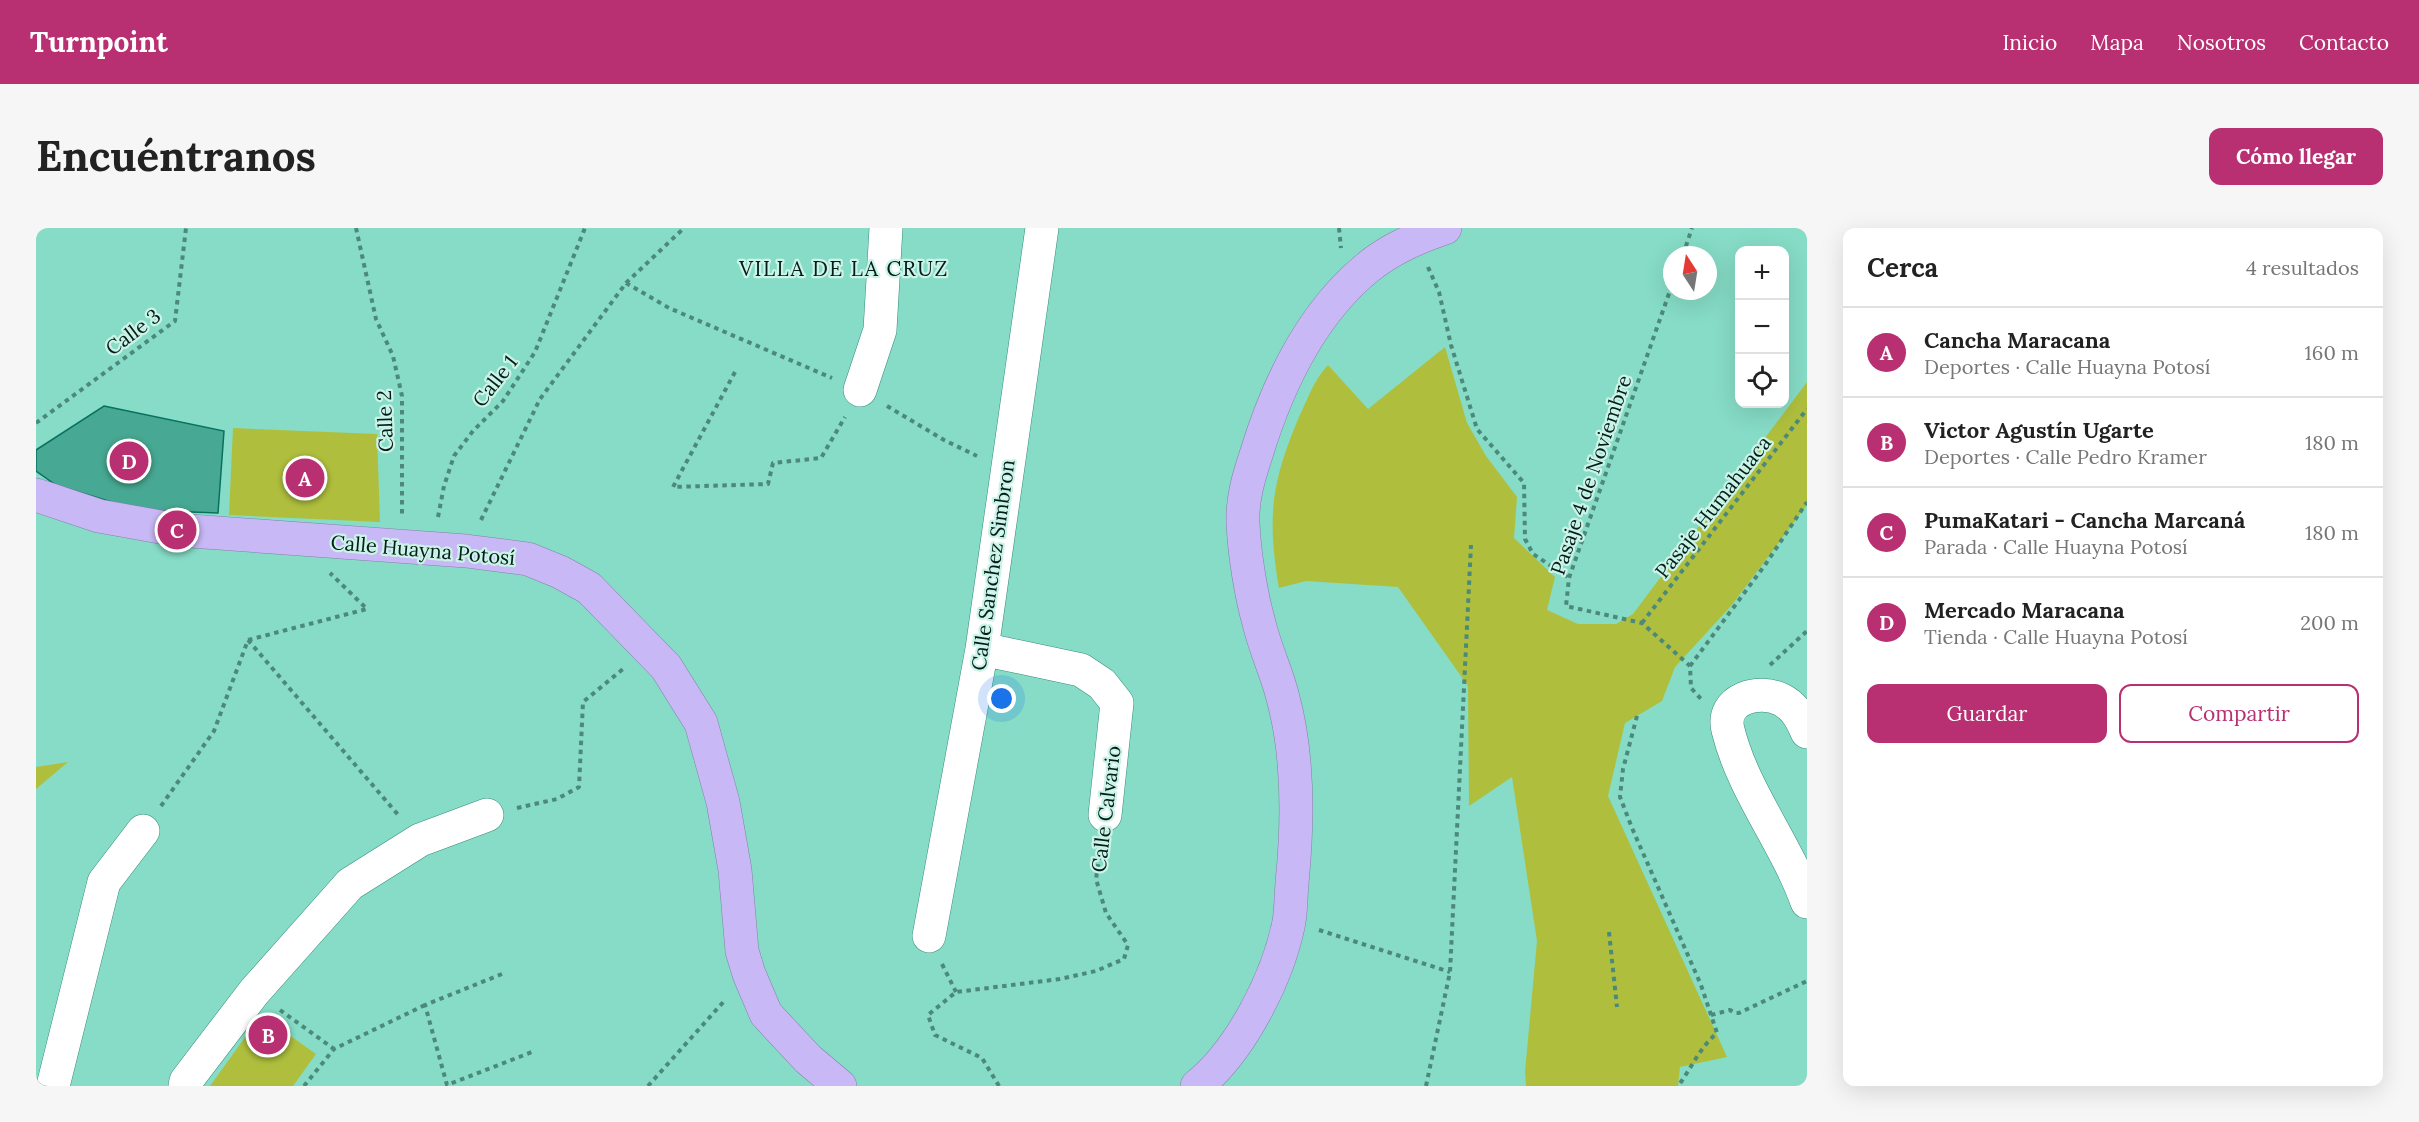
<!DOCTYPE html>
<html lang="es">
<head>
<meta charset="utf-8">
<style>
  body { margin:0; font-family:Lora,serif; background:#f6f6f6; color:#222 }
  .controls { position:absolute; right:18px; top:18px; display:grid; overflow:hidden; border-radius:12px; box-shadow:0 6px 24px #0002 }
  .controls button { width:54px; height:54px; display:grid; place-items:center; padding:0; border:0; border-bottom:2px solid #e0e0e0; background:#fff; color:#222; font:30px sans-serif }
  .compass { position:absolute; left:1627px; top:18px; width:54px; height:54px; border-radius:50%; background:#fff; box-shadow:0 6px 24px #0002; rotate:348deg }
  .you { position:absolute; left:966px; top:471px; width:21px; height:21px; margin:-15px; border:4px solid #fff; border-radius:50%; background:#1a73e8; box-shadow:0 0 0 9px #1a73e833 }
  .badge { display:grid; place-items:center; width:39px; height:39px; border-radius:50%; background:#b83071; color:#fff; font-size:20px; font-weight:700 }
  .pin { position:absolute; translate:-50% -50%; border:3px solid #fff; box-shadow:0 2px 6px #0006 }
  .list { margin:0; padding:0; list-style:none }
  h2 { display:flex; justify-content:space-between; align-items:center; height:78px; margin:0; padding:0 24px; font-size:26px }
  h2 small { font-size:20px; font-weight:400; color:#767676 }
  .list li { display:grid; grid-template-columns:39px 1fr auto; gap:18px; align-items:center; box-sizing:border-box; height:90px; padding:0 24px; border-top:2px solid #e0e0e0 }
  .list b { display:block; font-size:22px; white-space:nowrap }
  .list p { margin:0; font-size:20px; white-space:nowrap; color:#767676 }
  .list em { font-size:20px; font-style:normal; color:#767676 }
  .actions { display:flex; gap:12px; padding:18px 24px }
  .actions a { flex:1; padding:14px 0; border:2px solid #b83071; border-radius:12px; text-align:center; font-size:21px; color:#b83071 }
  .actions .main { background:#b83071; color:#fff }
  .icon { flex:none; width:33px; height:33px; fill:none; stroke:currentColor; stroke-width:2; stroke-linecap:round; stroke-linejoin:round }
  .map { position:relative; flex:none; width:1771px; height:858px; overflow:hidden; border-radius:12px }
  header { display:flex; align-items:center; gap:36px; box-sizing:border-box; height:84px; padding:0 30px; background:#b83071; color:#fff }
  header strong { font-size:28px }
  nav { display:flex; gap:33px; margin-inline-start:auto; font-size:21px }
  .intro { display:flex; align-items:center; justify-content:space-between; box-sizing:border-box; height:144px; padding:0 36px }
  h1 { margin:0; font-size:42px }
  .button { padding:15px 27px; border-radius:12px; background:#b83071; color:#fff; font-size:21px; font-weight:700 }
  main { display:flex; gap:36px; padding:0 36px }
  aside { flex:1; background:#fff; border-radius:12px; box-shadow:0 6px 24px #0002 }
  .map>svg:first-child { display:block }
</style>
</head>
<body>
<header>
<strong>Turnpoint</strong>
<nav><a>Inicio</a><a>Mapa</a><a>Nosotros</a><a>Contacto</a></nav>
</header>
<div class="intro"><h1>Encuéntranos</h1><a class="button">Cómo llegar</a></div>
<main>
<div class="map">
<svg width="1771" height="858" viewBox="0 0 1771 858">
  <rect width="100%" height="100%" fill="#86dcc6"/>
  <path fill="#afbf3d" d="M1409 119 1431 195 1450 228 1481 269 1478 310 1519 349 1511 382 1542 396H1580L1597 386 1771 154V277L1695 378 1639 439 1626 473 1589 495 1572 568 1691 829 1644 839 1642 858H1490L1489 844 1501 713 1476 549 1433 578 1432 458 1362 359 1270 353 1243 360C1231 289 1235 256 1263 189 1272 170 1278 152 1292 137L1332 181Z
    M197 200 341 206 344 294 193 287Z
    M32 534 0 561V539Z
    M225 787 280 826 257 858H174Z"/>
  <path fill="#47a993" stroke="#09715f" stroke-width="1.5" d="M68 178 188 203 182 285 102 282 20 257 0 243V222Z"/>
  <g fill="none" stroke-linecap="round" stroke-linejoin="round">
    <g stroke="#348d7a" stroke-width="34">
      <path id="street" d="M824 162 844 102 850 0
        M946 421 1045 442 1066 456 1081 475 1069 587
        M1771 504C1765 490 1759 479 1746 472 1723 460 1684 471 1692 502 1707 563 1750 615 1771 674
        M893 708 946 421 1006 0
        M17 858 68 654 107 603
        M149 858 150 853 218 764 314 656 384 612 451 587"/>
    </g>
    <g stroke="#8382a8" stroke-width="34">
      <path id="highway" d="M0 267 63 288 141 302 430 323 492 331 524 344 553 360 630 439 665 495 687 574 699 642 706 723 713 746 730 786 772 831 804 858
        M1161 858C1205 823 1242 749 1253 694 1255 681 1255 668 1256 655 1262 595 1263 529 1247 470 1241 445 1229 421 1223 395 1215 367 1208 324 1207 294 1206 271 1213 248 1220 227 1241 158 1274 87 1331 40 1354 21 1380 10 1409 0"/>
    </g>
    <path stroke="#4d897a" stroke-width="4" stroke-dasharray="4.5 4.5" stroke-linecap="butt" d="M320 0 340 91 357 128 366 168V286
      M1303 0 1305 20
      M1647 27 1656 0
      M1392 39 1403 64 1415 117 1441 201 1488 255 1489 311 1497 326 1533 350
      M590 55 633 80 796 150
      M1636 57 1533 350 1530 378 1606 395 1654 438 1655 460 1666 472
      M699 144 637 259 732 256 737 235 785 230 809 189
      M851 178 908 212 941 228
      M0 195 139 93 150 0
      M402 289 408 258 418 228 437 203 467 173 499 124 549 0
      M445 292 504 171 590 55 648 0
      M1606 395 1771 181
      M212 412 364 589
      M1734 437 1771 403
      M1654 438 1729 337 1771 274
      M1601 488 1587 541 1584 569 1596 600 1665 757 1681 805C1664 819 1655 841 1642 858
      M125 578 178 503 212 412 331 381 294 345
      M481 580 521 571 543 559 547 474 587 441
      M1283 702 1414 744
      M1573 704 1581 779
      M906 736 920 764
      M466 746 389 777 411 857 496 824
      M244 782 298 821
      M1675 787 1694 782 1699 785H1703L1771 753
      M268 858 298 821 389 777
      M612 858 690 771
      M963 858 946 830 899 807 892 787 920 764 1024 751 1060 743 1088 731 1092 717 1070 685 1060 651 1065 617
      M1390 858 1414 744 1435 317"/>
    <use href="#street" stroke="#fff" stroke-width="33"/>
    <use href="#highway" stroke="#c8b8f6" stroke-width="33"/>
  </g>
  <g text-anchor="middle" stroke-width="4.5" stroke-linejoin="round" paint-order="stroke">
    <g font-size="20" fill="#021d17" stroke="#cbf3e8">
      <text transform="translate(97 104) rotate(-37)" y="7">Calle 3</text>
      <text transform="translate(459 153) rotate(-52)" y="7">Calle 1</text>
      <text transform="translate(349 193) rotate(-92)" y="7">Calle 2</text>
      <text transform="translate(1555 247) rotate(-71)" y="7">Pasaje 4 de Noviembre</text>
      <text transform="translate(1677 279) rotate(-52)" y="7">Pasaje Humahuaca</text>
      <text transform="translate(387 322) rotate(5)" y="7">Calle Huayna Potosí</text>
      <text transform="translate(957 337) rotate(-82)" y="7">Calle Sanchez Simbron</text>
      <text transform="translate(1070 581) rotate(-83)" y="7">Calle Calvario</text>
    </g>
    <g font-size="21" letter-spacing="1.5" fill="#021d17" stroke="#cbf3e8">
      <text x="808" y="48">VILLA DE LA CRUZ</text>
    </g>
  </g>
</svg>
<div class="controls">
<button>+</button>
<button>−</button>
<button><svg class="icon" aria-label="locate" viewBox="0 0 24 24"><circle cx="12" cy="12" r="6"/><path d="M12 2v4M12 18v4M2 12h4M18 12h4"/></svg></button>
</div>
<svg class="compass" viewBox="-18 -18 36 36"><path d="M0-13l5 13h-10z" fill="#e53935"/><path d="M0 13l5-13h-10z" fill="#767676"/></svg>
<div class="you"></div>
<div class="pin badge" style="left:269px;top:250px">A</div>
<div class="pin badge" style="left:232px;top:807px">B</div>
<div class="pin badge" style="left:141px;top:302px">C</div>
<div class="pin badge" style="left:93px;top:233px">D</div>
</div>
<aside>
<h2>Cerca<small>4 resultados</small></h2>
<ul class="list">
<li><span class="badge">A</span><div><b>Cancha Maracana</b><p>Deportes · Calle Huayna Potosí</p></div><em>160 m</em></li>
<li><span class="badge">B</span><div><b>Victor Agustín Ugarte</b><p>Deportes · Calle Pedro Kramer</p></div><em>180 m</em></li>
<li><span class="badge">C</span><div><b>PumaKatari - Cancha Marcaná</b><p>Parada · Calle Huayna Potosí</p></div><em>180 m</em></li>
<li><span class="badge">D</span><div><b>Mercado Maracana</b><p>Tienda · Calle Huayna Potosí</p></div><em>200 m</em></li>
</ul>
<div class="actions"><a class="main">Guardar</a><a>Compartir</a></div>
</aside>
</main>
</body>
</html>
